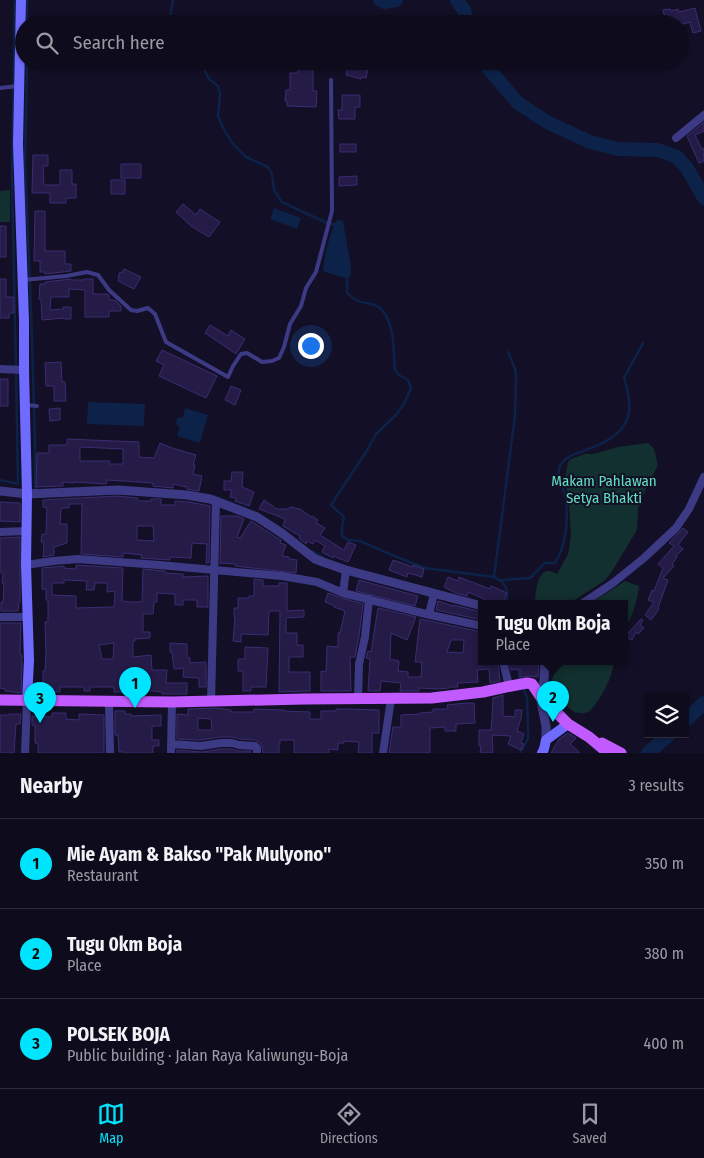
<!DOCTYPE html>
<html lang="en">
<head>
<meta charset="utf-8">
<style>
  body { margin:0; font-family:"Fira Sans Condensed",sans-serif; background:#171425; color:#f1f3f6 }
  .controls { position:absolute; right:15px; bottom:15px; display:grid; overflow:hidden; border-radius:0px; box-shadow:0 1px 4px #0004 }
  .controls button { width:45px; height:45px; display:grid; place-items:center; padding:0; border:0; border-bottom:1px solid #2e2b3b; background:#0e0b1c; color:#f1f3f6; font:25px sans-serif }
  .you { position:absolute; left:310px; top:345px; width:18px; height:18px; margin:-12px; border:4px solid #fff; border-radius:50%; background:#1a73e8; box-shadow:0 0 0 8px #1a73e833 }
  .badge { display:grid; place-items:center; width:32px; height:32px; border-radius:50%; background:#00e5ff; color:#111; font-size:16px; font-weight:700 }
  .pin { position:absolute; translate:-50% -41px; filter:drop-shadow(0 1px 2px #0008) }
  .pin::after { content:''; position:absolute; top:26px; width:18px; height:15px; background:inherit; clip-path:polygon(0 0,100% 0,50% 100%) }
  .popup { position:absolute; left:478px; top:600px; width:150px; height:65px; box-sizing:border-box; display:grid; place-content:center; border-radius:0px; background:#0e0b1c; filter:drop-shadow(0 1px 4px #0005); font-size:16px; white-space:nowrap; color:#9b9ba3 }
  .popup b { font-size:19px; color:#f1f3f6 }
  .popup::after { content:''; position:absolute; left:50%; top:100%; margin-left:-10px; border:10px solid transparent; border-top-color:#0e0b1c }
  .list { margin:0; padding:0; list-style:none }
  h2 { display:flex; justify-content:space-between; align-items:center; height:65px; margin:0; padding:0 20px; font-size:21px }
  h2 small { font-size:16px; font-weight:400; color:#9b9ba3 }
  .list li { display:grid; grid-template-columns:32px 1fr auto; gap:15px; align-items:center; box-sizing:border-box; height:90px; padding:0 20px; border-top:1px solid #2e2b3b }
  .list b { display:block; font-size:19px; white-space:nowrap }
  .list p { margin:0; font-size:16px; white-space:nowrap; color:#9b9ba3 }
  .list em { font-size:16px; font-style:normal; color:#9b9ba3 }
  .icon { flex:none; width:28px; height:28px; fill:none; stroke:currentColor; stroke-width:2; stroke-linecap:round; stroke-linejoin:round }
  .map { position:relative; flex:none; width:704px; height:753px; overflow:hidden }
  .search { position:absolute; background:#0e0b1c; box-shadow:0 1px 4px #0004; left:15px; right:15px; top:15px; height:55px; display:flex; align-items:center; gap:12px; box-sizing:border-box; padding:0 18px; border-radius:28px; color:#9b9ba3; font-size:19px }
  .sheet { height:335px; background:#0e0b1c }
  nav { display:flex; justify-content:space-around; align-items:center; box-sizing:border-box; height:70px; border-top:1px solid #2e2b3b; background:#0e0b1c; font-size:14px; color:#9b9ba3 }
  nav a { display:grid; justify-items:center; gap:2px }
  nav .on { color:#00e5ff }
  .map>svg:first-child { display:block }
</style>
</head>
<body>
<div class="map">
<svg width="704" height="753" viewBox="0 0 704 753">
  <rect width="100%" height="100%" fill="#130f26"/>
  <path fill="#12302f" d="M10 190V222H0V191Z
    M648 443 654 449 658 465 640 501 638 508 637 530 611 573 604 581 570 603H535C535 595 537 570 549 571 552 571 554 573 557 574L568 554 571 536 569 505 565 477 568 462 571 459 585 454H593L618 447Z
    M625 581 639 586C637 604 632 615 624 632V603H591Z
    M553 661H614C612 679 602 697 590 711 571 721 559 696 551 682L554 675Z"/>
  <path fill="#0c2248" d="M274 208 301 218 297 229 270 219Z
    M337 220H340L343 221 351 267V275L348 279 325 272 323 269C325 253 329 235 337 220Z
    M88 402 145 404 144 426 87 424Z
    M185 408 208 415 200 443 177 436 180 427 177 426 176 421 178 418 183 417Z"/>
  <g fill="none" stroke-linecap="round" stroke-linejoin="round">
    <path stroke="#0c2248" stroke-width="2.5" d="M15 0 12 179 16 366
      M27 24V0
      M169 24 173 0
      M27 61 25 163 31 308 35 443V491
      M200 61 209 79 218 86 220 94 218 116 223 128 233 144 246 157 268 167 272 174 274 190 282 202 329 224H335L334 226
      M347 278V293C350 295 353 299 356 300 362 303 369 303 375 305 396 315 393 351 395 370L399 375 408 380 411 388 404 404 396 415 376 434 366 452 331 505 344 517 342 528V536L348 540 360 541 392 555 425 568 494 577C507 584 509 590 506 603
      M0 480 18 484 16 373
      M214 496 246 509
      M312 551 324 558
      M494 577 515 416 516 376 515 369 508 352
      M501 580 530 578 545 563H555C566 545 568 520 566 499 565 489 555 477 560 466 565 456 576 454 586 450 625 436 638 419 624 378L643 343
      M516 661 520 680
      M520 753 528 739V727L527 698 523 687"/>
    <path stroke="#0c2248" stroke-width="14" d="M380 0 385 2 396 0
      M457 0 464 10 468 24
      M482 61 518 103 547 122 590 142 618 149 658 150 677 157 687 168 704 198
      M685 721 704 703
      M648 753 670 734"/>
  </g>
  <path fill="#241b47" stroke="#3b2d73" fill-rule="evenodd" d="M695 8 701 31 693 33 690 22 683 24H675L674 20 666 22 663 10 670 9 671 11 678 9 679 12Z
    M349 63 368 68 366 78 362 77 361 79 346 75Z
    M298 65H313V91H317L316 107 287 106V101H285L286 90H290V73H298Z
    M342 95H360V107H355V119H339L338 110H342Z
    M704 122V131L695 135 702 149 704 148V161L699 163 687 136Z
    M340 144H356V152H340Z
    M33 155H48V166H43L44 185H60V170H72V184H76V198H66V203H50V193H32Z
    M121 164H141V178H121Z
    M357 176V185L339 186V177Z
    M111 180H125V194H111Z
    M183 204 196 215 200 209 220 222 209 237 191 226 176 212Z
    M35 211H45V251H65V264H71V271L45 274V272H40V261H34Z
    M0 226H6V257H0Z
    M124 269 141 277 134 289 118 281 119 278 118 277 120 272 122 273Z
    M0 279H6V297H14V313H9V318H0Z
    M71 279V280H84V279H93V294H107L109 295V300H115L121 306V311H109V317H85V290L69 289V297H51L50 310 64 309 63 307H71V319H64V318L42 320 41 299H39L40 284H45V282Z
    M210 325 228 336 231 330 245 339 236 354 205 333Z
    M162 350 217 376 206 398 159 376 164 365 156 361Z
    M61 362 62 382H65L66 401H54V386H46L45 363Z
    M0 379H8V406H0Z
    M231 386 241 390 235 405 225 400Z
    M60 408V420L50 421 49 409Z
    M67 439 139 442V457L154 458 160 443 172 448 196 455 193 465H195L193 474 202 476 199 491 187 489V487L173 484V488L153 486V483L107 480 106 484 74 482V483L63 482V486L36 487 37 453H49V445H67ZM80 447 123 449V464H109L110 461H80Z
    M232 472H243L242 487 254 492 249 506 235 501 236 498 230 497 232 490H224V481H231Z
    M118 496 136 498H138V501H151V499H161V505H175V501L189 502 210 506 209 563H206L207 544 192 543 191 558 170 557V560L141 558 142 555 123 553V557L81 554 82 504H69V508H61L60 524H67V543L54 547V555L43 557 44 547 43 542H41L42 534H46L47 508 43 507V500ZM137 526H153L154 541 137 540Z
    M264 500 277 509H289L290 507 300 509 311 517 312 516 318 520 316 523 325 528 320 535 344 550 348 542 356 545 348 562 333 556V558L322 552 325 546 315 540 313 544 307 541 306 544 305 543 299 538 300 536 283 526 285 519 259 509Z
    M0 502 20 503V522L0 521Z
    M221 516H237L244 519 237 537 240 538 251 521 279 539 281 540 280 543 286 545 282 556 289 557V559L297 560 296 573 235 566V564L221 563 220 564Z
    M683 528 688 532 678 545 683 549 676 556 677 557 672 564 674 566 663 578 668 580 658 608 659 609 651 620 645 615 654 602 648 600 652 590 654 591 663 568 658 564 674 546 669 543Z
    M20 537V602H19L18 611H1V602H3L4 583H2L3 574 0 572V538Z
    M393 560 413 567V565L424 569 422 577 408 573 407 577 389 570Z
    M76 565 123 568 122 601 129 602H142L143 569 165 571V573L183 574V577L208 576V607H197V600H183V605H175V594L157 593V602H154L153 614H143V632H150V638L135 639V641H133V657L151 655 152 670H167L166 683H187V694H162V692L133 689V694L123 693V692H114V687H90V691H84V687H60V692L43 691V671H45L46 652 45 622H48V600H46V589H42V568L64 566V568L76 569ZM64 580 87 581 86 590H94L95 583H107V592L115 591 114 607 76 608V596L52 595V583H64ZM114 643 113 659H102L99 645Z
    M448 577 458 581 459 577 490 589 491 586 507 593 503 603H493L468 592 467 596 456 593 444 587Z
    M254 579 263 580V586H279V583H287V611L304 610V617L286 618V633H297V645H303V657H289V672H310V691L279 692 280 611H269L268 635 241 634V642L233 641 235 617H234V608H238V598H249V596H254Z
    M359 580 418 596 415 606 356 591Z
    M328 593 342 598 363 604 359 636 355 657H350L351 691H321V671L326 672 327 646 338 647V633H340L345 611 334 607 335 606 325 602Z
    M438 601 453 606V605L482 612V620L436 610Z
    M378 608 416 617 407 640 391 633 390 659 399 661 398 671 408 672V677H421L422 662H415L420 619 482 632V661H498L500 681 490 683 489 669 477 670 478 682 457 683 458 687H449V688L438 689 419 688V691H400L401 683 381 681 380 691H368L370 659 366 658 368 651 371 652ZM451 640H464L463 653 447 652Z
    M641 619 643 620 640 625 644 628 638 634 636 632 632 640 626 637 630 631Z
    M0 623H21L20 654 22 655V668L21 693 5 691V689L0 688Z
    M170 643 187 644V657L190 658V663L206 662V687H199V678L183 677 184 668 174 669 172 652H170Z
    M245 647 268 648 266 687H251V691H243V671H238V659H245Z
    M509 661H539L538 677 528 676 520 677V669L511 670Z
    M503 695V716L515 717V710H522L521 718 517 731 524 734 521 743 524 744 521 750 508 744 511 736 492 735 493 753H480L481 746H479V730H491L492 719 493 698Z
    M466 703H474L475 723 456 724V731H445V727L430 728V753H389L393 727H401V715L420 714V713L433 712V709H448L447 705Z
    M217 708 231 710V712H254V709L284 710 283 711 310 712V719H321V711H336V709H347L379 710V733H372V753H358L359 742 344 741V743H338V750L329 749V753H294V740H280V744H279V753H263L262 746 259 742 255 740 240 739 232 737H220L201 740 177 739V714L188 715V709ZM198 718 211 719 212 730H198Z
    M115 711H125V714H131V716L161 715V726H152V740H159V746H153V753H125V752H119L118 735H115Z
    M52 713H66V719L79 720V714L104 715V753H38V744L35 743V726H34V725H32V716L52 717Z
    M9 714H21L20 724H16L14 753H0V715H9Z
    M568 733 576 738 570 744 580 753H551L559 739Z
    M221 749H231L238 751H251V753H177V750L202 752Z"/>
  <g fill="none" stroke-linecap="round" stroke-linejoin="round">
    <path stroke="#3d3a85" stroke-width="4" d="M0 88 18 86
      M23 280 66 276 87 272 98 275 109 290 131 310 137 311 148 308 155 314 166 342 228 377 233 366 241 354 247 353 262 362 272 361 279 358 284 347 290 324 301 306 306 288 316 272 332 211 331 80
      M27 405 37 406"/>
    <path stroke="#3d3a85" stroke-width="8" d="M676 138 704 115
      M0 369 24 370
      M0 532 27 531
      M26 565 53 561 78 559 159 565 282 576 317 582 343 593
      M346 570 343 593 426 614 482 626
      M583 603 613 583 644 558 676 528 689 509 704 477
      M429 614 434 594
      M0 617H28
      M503 661 509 686
      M358 699 359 664 365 637 369 599
      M109 702 110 753
      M211 702 216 501
      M171 744 201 746 221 743H232L239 745 255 746 257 748V753
      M25 753 27 701
      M171 753 172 702
      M383 753 391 699"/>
    <path stroke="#3d3a85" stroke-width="9" d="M0 491 27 494 118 490 187 495 210 499 257 517 283 534 315 559 323 562 346 570 482 606
      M545 661 544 680 540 696 546 726V740"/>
    <path stroke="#6f6bff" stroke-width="10" d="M21 0 18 144 24 320V370L27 494 26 565 29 660 27 701
      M542 753 544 749 546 740 568 724"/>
    <path stroke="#c25bff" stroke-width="11" d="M0 700 172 702 304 699 432 698 483 692 511 686 527 683 532 684 540 696 568 724 589 737 608 753
      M602 743 621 753"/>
  </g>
  <g text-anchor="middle" stroke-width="4" stroke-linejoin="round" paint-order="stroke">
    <g font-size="15" fill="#5fe0c0" stroke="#130f26">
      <text x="604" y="486">Makam Pahlawan<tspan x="604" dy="17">Setya Bhakti</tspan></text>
    </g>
  </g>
</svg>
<div class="controls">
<button><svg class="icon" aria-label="layers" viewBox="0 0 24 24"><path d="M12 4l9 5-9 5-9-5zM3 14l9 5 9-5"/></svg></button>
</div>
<div class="you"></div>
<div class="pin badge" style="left:135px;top:708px">1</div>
<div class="pin badge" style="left:553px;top:722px">2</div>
<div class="popup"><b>Tugu 0km Boja</b>Place</div>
<div class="pin badge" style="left:40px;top:723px">3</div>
<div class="search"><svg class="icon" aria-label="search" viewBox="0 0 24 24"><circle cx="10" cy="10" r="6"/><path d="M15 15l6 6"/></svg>Search here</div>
</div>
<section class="sheet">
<h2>Nearby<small>3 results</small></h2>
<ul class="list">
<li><span class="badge">1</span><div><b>Mie Ayam &amp; Bakso &quot;Pak Mulyono&quot;</b><p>Restaurant</p></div><em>350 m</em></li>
<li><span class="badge">2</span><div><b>Tugu 0km Boja</b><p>Place</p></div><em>380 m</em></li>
<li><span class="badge">3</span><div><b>POLSEK BOJA</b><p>Public building · Jalan Raya Kaliwungu-Boja</p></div><em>400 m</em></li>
</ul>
</section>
<nav>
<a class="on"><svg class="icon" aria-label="map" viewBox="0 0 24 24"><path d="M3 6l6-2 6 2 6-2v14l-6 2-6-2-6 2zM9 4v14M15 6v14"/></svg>Map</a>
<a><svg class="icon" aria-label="directions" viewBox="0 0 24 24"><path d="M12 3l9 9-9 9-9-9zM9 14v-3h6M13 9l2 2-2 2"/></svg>Directions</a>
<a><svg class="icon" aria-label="saved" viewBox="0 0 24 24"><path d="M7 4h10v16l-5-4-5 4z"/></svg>Saved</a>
</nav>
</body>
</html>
